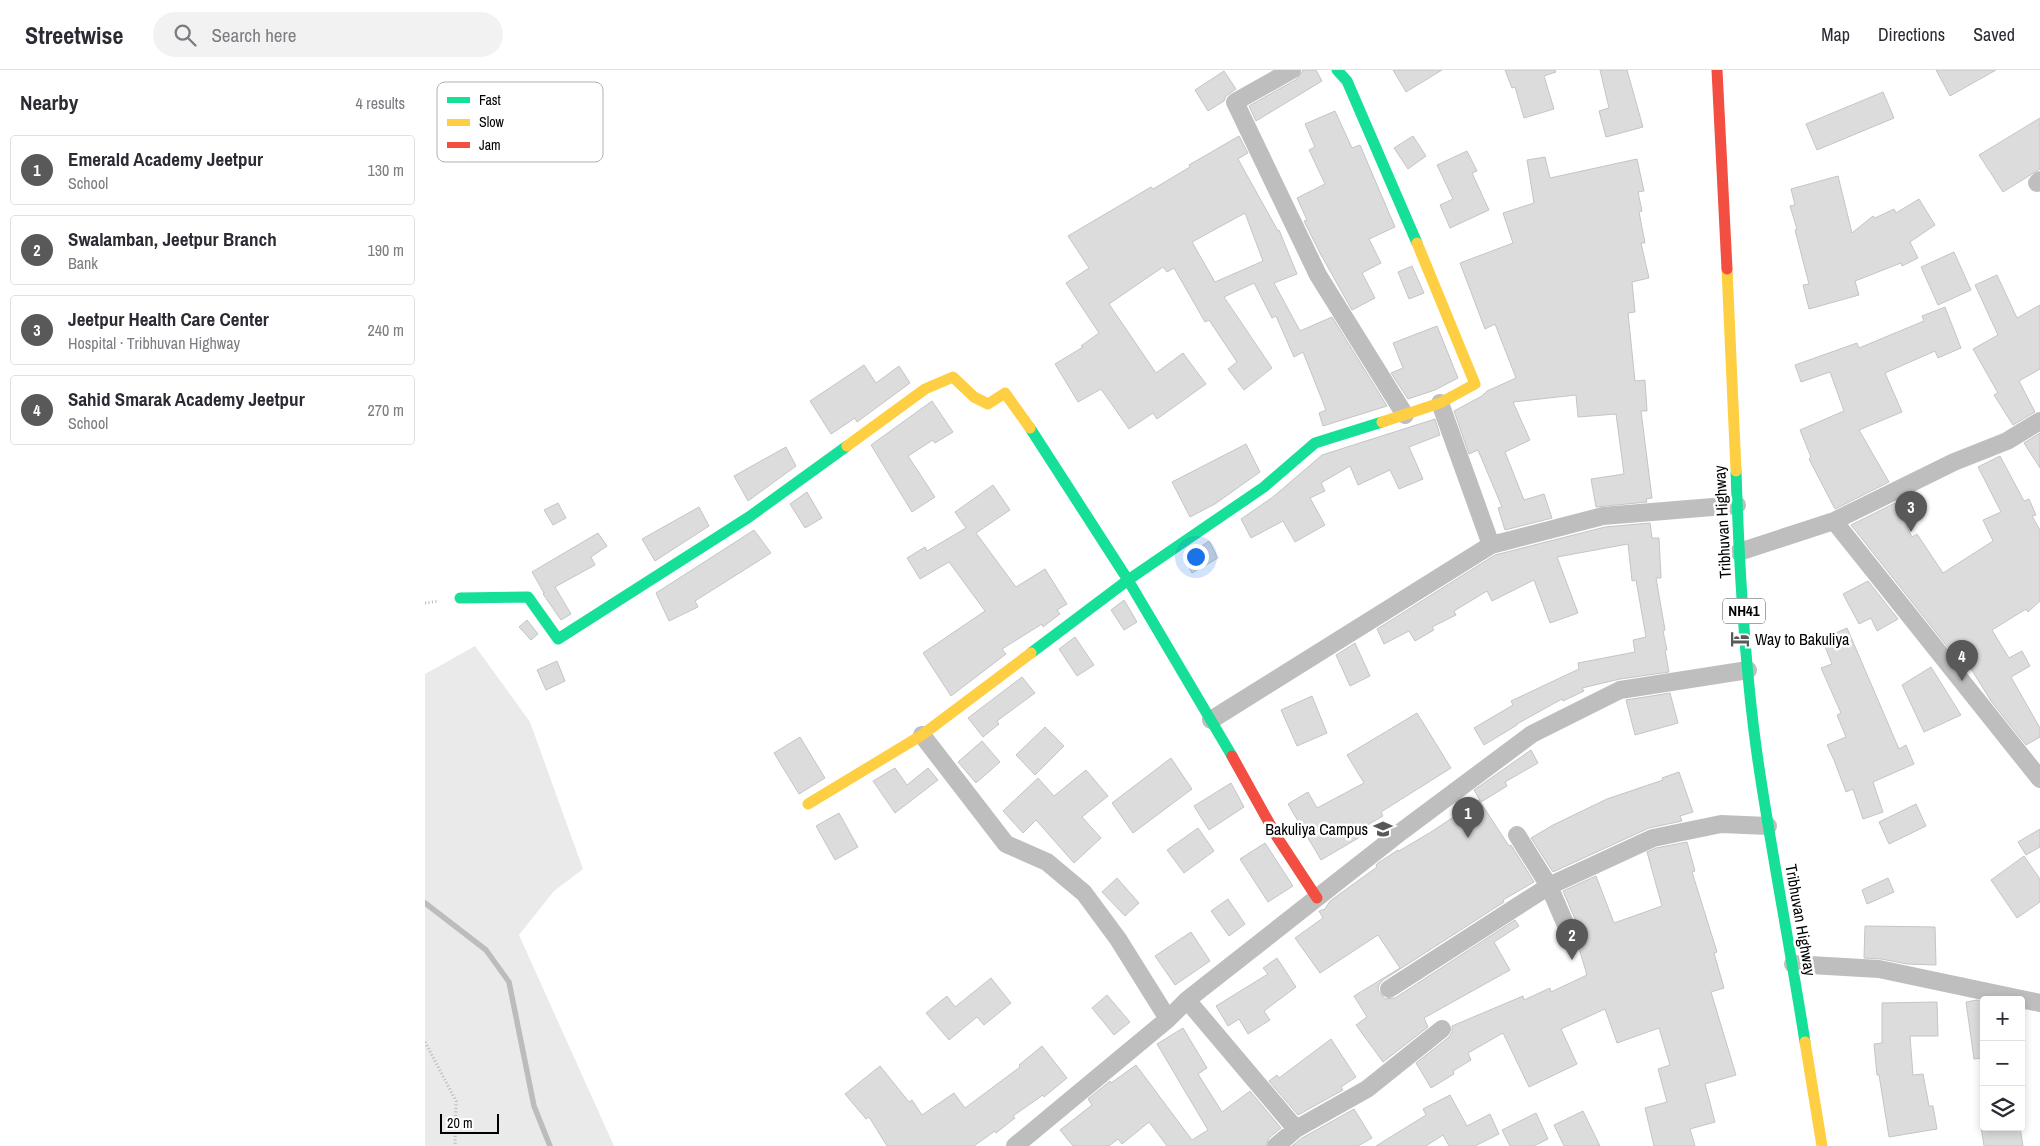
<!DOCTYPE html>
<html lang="en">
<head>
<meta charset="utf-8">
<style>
  body { margin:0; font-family:"Archivo Narrow",sans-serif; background:#f2f2f3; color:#2b2b33 }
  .controls { position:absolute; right:15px; bottom:15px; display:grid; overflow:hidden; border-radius:5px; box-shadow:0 2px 8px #0003 }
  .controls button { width:45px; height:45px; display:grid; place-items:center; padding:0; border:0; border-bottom:1px solid #e1e1e2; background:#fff; color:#2b2b33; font:25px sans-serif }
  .scale { position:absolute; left:15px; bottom:12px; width:59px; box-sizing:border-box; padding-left:5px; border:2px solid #000; border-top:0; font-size:14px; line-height:18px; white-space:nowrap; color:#000; -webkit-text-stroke:4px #fff; paint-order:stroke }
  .you { position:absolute; left:770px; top:486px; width:18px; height:18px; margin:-12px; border:4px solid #fff; border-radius:50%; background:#1a73e8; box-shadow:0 0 0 8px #1a73e833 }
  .badge { display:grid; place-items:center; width:32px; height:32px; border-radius:50%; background:#595959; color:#fff; font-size:16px; font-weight:700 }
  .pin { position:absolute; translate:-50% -41px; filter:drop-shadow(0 1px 2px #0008) }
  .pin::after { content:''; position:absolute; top:26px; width:18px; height:15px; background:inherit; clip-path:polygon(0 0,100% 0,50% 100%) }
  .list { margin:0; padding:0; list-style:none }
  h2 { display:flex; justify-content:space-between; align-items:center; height:65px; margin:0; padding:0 20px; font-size:21px }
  h2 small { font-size:16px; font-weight:400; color:#7c7c81 }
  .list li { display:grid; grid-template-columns:32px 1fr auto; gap:15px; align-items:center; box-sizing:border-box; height:70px; margin:0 10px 10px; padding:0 10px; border:1px solid #e1e1e2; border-radius:5px }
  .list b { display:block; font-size:19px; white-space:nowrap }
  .list p { margin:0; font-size:16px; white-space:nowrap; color:#7c7c81 }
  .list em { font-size:16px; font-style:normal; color:#7c7c81 }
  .icon { flex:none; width:28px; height:28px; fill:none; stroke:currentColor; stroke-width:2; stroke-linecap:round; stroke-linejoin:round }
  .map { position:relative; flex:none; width:1615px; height:1076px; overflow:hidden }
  header { display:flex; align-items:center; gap:30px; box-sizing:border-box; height:70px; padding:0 25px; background:#fff; border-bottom:1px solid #e1e1e2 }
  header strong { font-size:24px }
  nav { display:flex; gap:28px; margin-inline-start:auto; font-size:18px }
  .search { width:350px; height:45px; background:#f2f2f3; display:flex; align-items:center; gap:12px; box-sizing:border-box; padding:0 18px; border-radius:28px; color:#7c7c81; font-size:19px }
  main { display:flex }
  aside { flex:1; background:#fff }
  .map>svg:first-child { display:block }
</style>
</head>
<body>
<header>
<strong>Streetwise</strong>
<div class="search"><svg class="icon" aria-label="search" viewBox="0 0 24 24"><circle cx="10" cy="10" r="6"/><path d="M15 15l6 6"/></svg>Search here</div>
<nav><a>Map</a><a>Directions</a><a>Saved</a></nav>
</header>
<main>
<aside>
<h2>Nearby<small>4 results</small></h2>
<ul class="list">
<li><span class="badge">1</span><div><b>Emerald Academy Jeetpur</b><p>School</p></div><em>130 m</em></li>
<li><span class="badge">2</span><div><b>Swalamban, Jeetpur Branch</b><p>Bank</p></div><em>190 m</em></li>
<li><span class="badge">3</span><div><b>Jeetpur Health Care Center</b><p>Hospital · Tribhuvan Highway</p></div><em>240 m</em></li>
<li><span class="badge">4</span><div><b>Sahid Smarak Academy Jeetpur</b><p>School</p></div><em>270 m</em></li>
</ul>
</aside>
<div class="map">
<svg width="1615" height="1076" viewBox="0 0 1615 1076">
  <rect width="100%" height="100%" fill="#fff"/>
  <path fill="#eaeaea" d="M50 576 105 652 158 799 129 821 94 865 189 1076H0V604Z"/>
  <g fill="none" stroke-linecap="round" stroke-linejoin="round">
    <path stroke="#bcbcbc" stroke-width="5.5" d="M0 833 61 880 84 912 109 1036 125 1076"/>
  </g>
  <path fill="#dcdcdc" stroke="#c5c5c5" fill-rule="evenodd" d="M878 0H891L897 11 831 51 824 36 872 9Z
    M968 0H1017L981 22Z
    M1080 0H1130L1131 2 1119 6 1129 39 1099 48 1090 17 1087 18Z
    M1175 0H1202L1218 57 1181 67 1174 41 1184 38Z
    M1511 0H1571L1525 26Z
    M799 1 811 19 801 26 799 31 783 41 770 20Z
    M1458 22 1469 48 1392 80 1381 54Z
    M910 41 927 78 935 75 970 157 944 169 956 193 937 203 950 228 927 240 896 185 879 151 882 150 872 128 900 114 884 80 890 77 880 54Z
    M1615 48V99L1578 122 1554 85Z
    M814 66 823 83 813 89 853 161 854 160 872 204 849 213 875 261 907 247 962 336 898 356 894 343 901 340 878 282 869 287 851 246 847 248 829 213 799 227 847 298 819 320 803 299 812 292 784 250 780 252 749 198 742 202 738 197 684 234 731 303 758 283 781 314 732 349 728 343 704 359 676 319 653 332 630 294 658 277 656 276 674 263 641 213 664 198 643 166 726 117 728 119 765 97 764 95ZM820 143 838 191 790 212 767 172Z
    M988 66 1001 86 983 99 969 78Z
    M1042 81 1052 101 1047 103 1064 140 1025 158 1015 135 1028 129 1012 95Z
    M1120 87 1125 108 1212 89 1219 121 1213 122 1217 141 1214 142 1220 173H1216L1224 208 1207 212 1210 242 1203 243 1210 311 1220 310 1222 341H1216L1227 428 1221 429 1222 432 1171 437 1166 409 1199 404 1191 344 1153 347 1151 325 1088 332 1105 370 1080 382 1099 430 1119 424 1127 448 1080 460 1073 438 1077 437 1053 380 1044 384 1029 341 1057 326 1062 321 1091 308 1070 254 1060 259 1035 193 1088 173 1078 143 1109 133 1102 90Z
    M1413 106 1427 163 1448 146 1450 148 1469 139 1471 143 1494 129 1510 155 1485 172 1493 188 1477 196 1476 193 1430 211 1434 225 1384 239 1378 215 1384 214 1370 160 1372 159 1365 136 1370 135 1366 119Z
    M1529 182 1546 220 1513 235 1496 197Z
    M987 196 999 223 984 229 973 202Z
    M1572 205 1592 248 1615 235V299L1594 311 1610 342 1588 355 1569 325 1573 323 1548 279 1573 265 1550 215Z
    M1520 237 1536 278 1513 288 1510 281 1460 303 1477 342 1434 360 1464 412 1410 439 1384 389 1386 387 1375 360 1419 341 1405 302 1376 312 1370 295 1432 273 1434 278 1499 251 1497 246Z
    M1012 256 1033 308 1010 320 983 329 966 303 978 298 968 273Z
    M439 295 451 313 474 296 485 313 432 352 430 348 406 364 385 331Z
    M507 331 528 362 510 373 508 370 483 386 510 427 487 442 446 375Z
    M1010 349 1015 365 984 377 998 409 974 419 965 400 933 415 925 396 896 413 900 421 885 428 900 455 870 472 858 451 826 468 816 449 848 427 897 385Z
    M1615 363V398L1599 373Z
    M821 374 835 402 790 434 765 447 747 412Z
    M361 377 371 396 323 431 309 406Z
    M1575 386 1599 431 1604 429 1611 445 1607 446 1615 460V531L1603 542 1601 539 1567 560 1584 588 1597 581 1605 596 1586 607 1615 658V667L1601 675 1566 631 1535 581 1529 585 1426 455 1470 433 1487 467 1492 464 1518 503 1568 471 1558 450 1576 442 1553 397Z
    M568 415 585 440 551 463 591 517 620 499 642 534 632 540 635 544 618 557 617 554 577 579 581 584 526 626 498 583 560 541 524 492 495 509 482 488 500 477 502 481 541 458 530 442Z
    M382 422 397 448 380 458 365 434Z
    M133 433 141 448 128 455 119 440Z
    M274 437 284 456 230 491 217 469Z
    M1225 453 1227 468H1234L1236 508H1231L1240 560 1238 561 1242 580H1240L1244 602 1195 609 1157 618 1159 621 1138 631 1137 629 1092 654V655L1059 675 1049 658 1088 635 1086 631 1154 599 1153 593 1210 582 1208 570 1221 567 1211 510 1207 511 1203 474 1132 487 1153 543 1125 553 1109 510 1067 531 1062 521 1029 541 1031 545 1007 557 1009 560 990 571 984 561 959 574 952 559 1070 485 1180 457Z
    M329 460 346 483 270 531 273 537 244 551 231 523Z
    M173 463 182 476 166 487 170 495 130 517 146 544 136 550 118 524 120 522 119 523 107 502Z
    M784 471 793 488 767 503 759 488Z
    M1443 511 1473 549 1452 561 1446 548 1434 554 1418 524Z
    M699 530 712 552 699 560 686 540Z
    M102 550 113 564 106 570 94 557Z
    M1422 558 1474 679 1481 675 1489 694 1448 712 1458 742 1438 749 1428 719 1421 722 1409 690 1402 675 1421 667 1412 645 1416 643 1396 598 1407 594 1397 569Z
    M650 567 669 595 652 606 634 579Z
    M930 573 945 606 925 616 911 585Z
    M132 591 140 611 121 620 112 600Z
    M1506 597 1536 645 1499 662 1477 615Z
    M597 607 610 623 572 651 574 654 558 667 543 648Z
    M1245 623 1253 653 1210 665 1201 630Z
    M887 626 902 663 872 676 856 640Z
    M992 643 1026 698 956 742 958 746 932 761 935 767 896 790 863 734 883 722 892 738 939 713 922 685Z
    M620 657 639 676 610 705 591 685Z
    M375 667 400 708 374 724 349 683Z
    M557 671 575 692 551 713 533 692Z
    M1106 680 1113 693 1080 712 1082 716 1056 732 1049 720Z
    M746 688 767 719 708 763 687 733Z
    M470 698 482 715 503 698 513 710 470 743 448 711Z
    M661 700 683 726 657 747 676 768 649 793 611 750 598 763 578 741 613 708 629 726Z
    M1254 702 1268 742 1255 746 1257 751 1224 758 1128 802 1106 768 1128 755 1182 729 1238 710 1237 708Z
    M806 713 819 737 784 760 769 736Z
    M1054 730 1084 776 1086 775 1109 812 1078 830 1079 832 958 910 954 915 953 920 960 929 970 928 1090 850 1094 856 1069 872 1085 900 999 948 1003 957 958 992 931 955 942 947 929 926 975 898 953 865 895 903 870 868 898 848 894 841 900 839 905 831 952 797 951 795 953 793 973 780 974 781 1006 762Z
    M1491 734 1501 756 1464 774 1454 752Z
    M414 743 433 777 410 790 391 756Z
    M773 758 789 781 759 803 742 780Z
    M1615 759V777L1601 785 1593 772Z
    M1262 772 1270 801 1267 802 1292 882 1289 883 1299 918 1286 922 1311 1005 1280 1014 1290 1052 1265 1059 1270 1076H1229L1220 1038 1242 1032 1233 999 1245 995 1234 958 1192 973 1180 939 1136 959 1152 994 1104 1017 1078 963 1043 983 1046 990 1028 1001 1029 1004 1006 1018 991 993 1024 967 1027 962V956L1098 926 1099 930 1125 918 1126 922 1162 905 1153 875 1156 869V863L1138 821 1171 806 1189 853 1237 836 1222 782 1231 778Z
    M840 773 868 816 843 832 815 789Z
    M1599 786 1615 809V832L1592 848 1566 810Z
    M692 808 714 833 700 846 677 822Z
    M1463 808 1469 822 1442 834 1437 820Z
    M803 829 820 854 804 866 786 841Z
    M1440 856 1510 857 1511 895 1482 894 1456 889 1439 888Z
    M766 862 785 891 750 915 730 886Z
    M852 888 871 917 839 941 845 950 823 964 814 949 803 956 791 936 843 904 838 898Z
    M566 908 586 933 559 955 552 947 524 970 501 943 522 926 530 937Z
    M682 925 705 952 689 965 667 938Z
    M1552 930 1559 932V988L1549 989 1541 932Z
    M1512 932 1513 966H1485L1488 1005 1498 1004 1504 1036H1508L1512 1059 1464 1067 1454 1005H1452L1449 974 1457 973V933Z
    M758 958 782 998 773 1004 797 1042 825 1021 856 1058 844 1068 841 1076H742L724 1052 697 1074 693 1069 684 1076H648L635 1060 667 1035 663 1029 685 1011 686 1013 711 995 767 1070 783 1060 732 974Z
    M906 969 931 1007 916 1017 918 1020 873 1045 844 1011 852 1005 854 1008Z
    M617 976 642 1008 619 1027 618 1025 588 1046 590 1048 571 1063 570 1061 549 1076H462L444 1047 441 1049 420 1024 455 996 484 1032 487 1030 497 1045 529 1023 540 1038 595 997 594 995Z
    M1025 1025 1042 1056 1065 1044 1074 1064 1050 1076H1024L1018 1065 1001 1076H951L1001 1045 998 1039Z
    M929 1039 947 1068 933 1076H867L877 1068Z
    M1158 1041 1175 1076H1139L1129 1055Z
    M1111 1043 1123 1069 1109 1076H1085L1077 1060Z
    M1556 1057H1595L1598 1076H1559Z"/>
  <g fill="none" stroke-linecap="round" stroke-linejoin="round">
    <path stroke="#b8b8b8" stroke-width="3" stroke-dasharray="1 2.5" stroke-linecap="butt" d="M0 533 14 531
      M0 972 31 1031 30 1076"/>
    <path stroke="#bebebe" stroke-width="18" d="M867 0 810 32 893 205 980 345
      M1612 113 1615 110
      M1015 333 1066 475
      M1409 451 1615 709
      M1314 482 1409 451 1529 392 1582 371 1615 351
      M786 650 1066 475 1178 446 1312 435
      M497 665 581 774 622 792 659 823 693 869 743 949
      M1092 765 1124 816 1146 867
      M1368 894 1454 899 1615 933
      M964 919 1124 816 1228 768 1296 754 1343 756
      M762 930 871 1059
      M590 1076 743 949 762 930 977 761 1107 664 1195 620 1323 600
      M851 1076 871 1059 942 1019 1017 959"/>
    <path stroke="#16e098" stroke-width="11" d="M912 0 922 11 992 173
      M605 358 703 510 807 686
      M1311 401C1314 495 1319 591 1332 684 1346 781 1365 876 1380 972
      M35 528 103 527 133 569 324 447 422 376
      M606 583 703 510 839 417 890 373 957 352"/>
    <path stroke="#ffcf43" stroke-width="11" d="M1302 199 1311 401
      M957 352 1015 333 1050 314 992 173
      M422 376 500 319 528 307 549 327 563 334 580 323 605 358
      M383 734 497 665 606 583
      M1380 972 1397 1076"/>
    <path stroke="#f24e42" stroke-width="11" d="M1292 0 1302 199
      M807 686 852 767 892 828"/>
  </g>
  <defs>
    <g id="hotel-bare" transform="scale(1.5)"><path d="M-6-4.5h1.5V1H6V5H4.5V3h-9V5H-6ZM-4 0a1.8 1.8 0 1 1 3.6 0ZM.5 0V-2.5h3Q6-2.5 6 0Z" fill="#595959" stroke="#fff" stroke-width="2.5" paint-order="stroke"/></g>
    <g id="school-bare" transform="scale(1.5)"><path d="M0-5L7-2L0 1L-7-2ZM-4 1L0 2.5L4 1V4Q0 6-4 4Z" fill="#595959" stroke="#fff" stroke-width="2.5" paint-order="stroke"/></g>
  </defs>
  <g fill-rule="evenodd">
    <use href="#hotel-bare" x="1315" y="569"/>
    <use href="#school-bare" x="958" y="759"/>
  </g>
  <g text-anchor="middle" stroke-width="5" stroke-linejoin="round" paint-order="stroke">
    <rect fill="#fff" stroke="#4c4c4c" stroke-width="1" x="1298" y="528.5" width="42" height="25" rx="4"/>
    <g font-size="15" font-weight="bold" fill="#000">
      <text x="1319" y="546">NH41</text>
    </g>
    <g font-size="16" fill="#000" stroke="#fff">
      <text transform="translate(1297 452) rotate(-93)" y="6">Tribhuvan Highway</text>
      <text transform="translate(1376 850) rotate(80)" y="6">Tribhuvan Highway</text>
    </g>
    <g font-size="16" fill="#000" stroke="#fff" text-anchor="start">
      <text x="1330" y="575">Way to Bakuliya</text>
      <text x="943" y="765" text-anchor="end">Bakuliya Campus</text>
    </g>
  </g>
  <rect x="12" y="12" width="166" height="80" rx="8" fill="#fff" stroke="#b2b2b2" stroke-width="1"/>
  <rect x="22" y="27" width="23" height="6" fill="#16e098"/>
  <rect x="22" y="49" width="23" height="7" fill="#ffcf43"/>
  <rect x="22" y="72" width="23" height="6" fill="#f24e42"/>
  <g font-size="14" fill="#000">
    <text x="54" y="35">Fast</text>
    <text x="54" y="57">Slow</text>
    <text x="54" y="80">Jam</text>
  </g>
</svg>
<div class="controls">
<button>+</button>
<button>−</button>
<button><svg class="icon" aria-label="layers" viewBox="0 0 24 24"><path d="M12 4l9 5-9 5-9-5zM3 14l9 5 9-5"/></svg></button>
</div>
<div class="scale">20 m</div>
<div class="you"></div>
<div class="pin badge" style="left:1043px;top:768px">1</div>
<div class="pin badge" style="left:1147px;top:890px">2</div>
<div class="pin badge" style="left:1486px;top:462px">3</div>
<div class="pin badge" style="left:1537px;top:611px">4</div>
</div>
</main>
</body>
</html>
